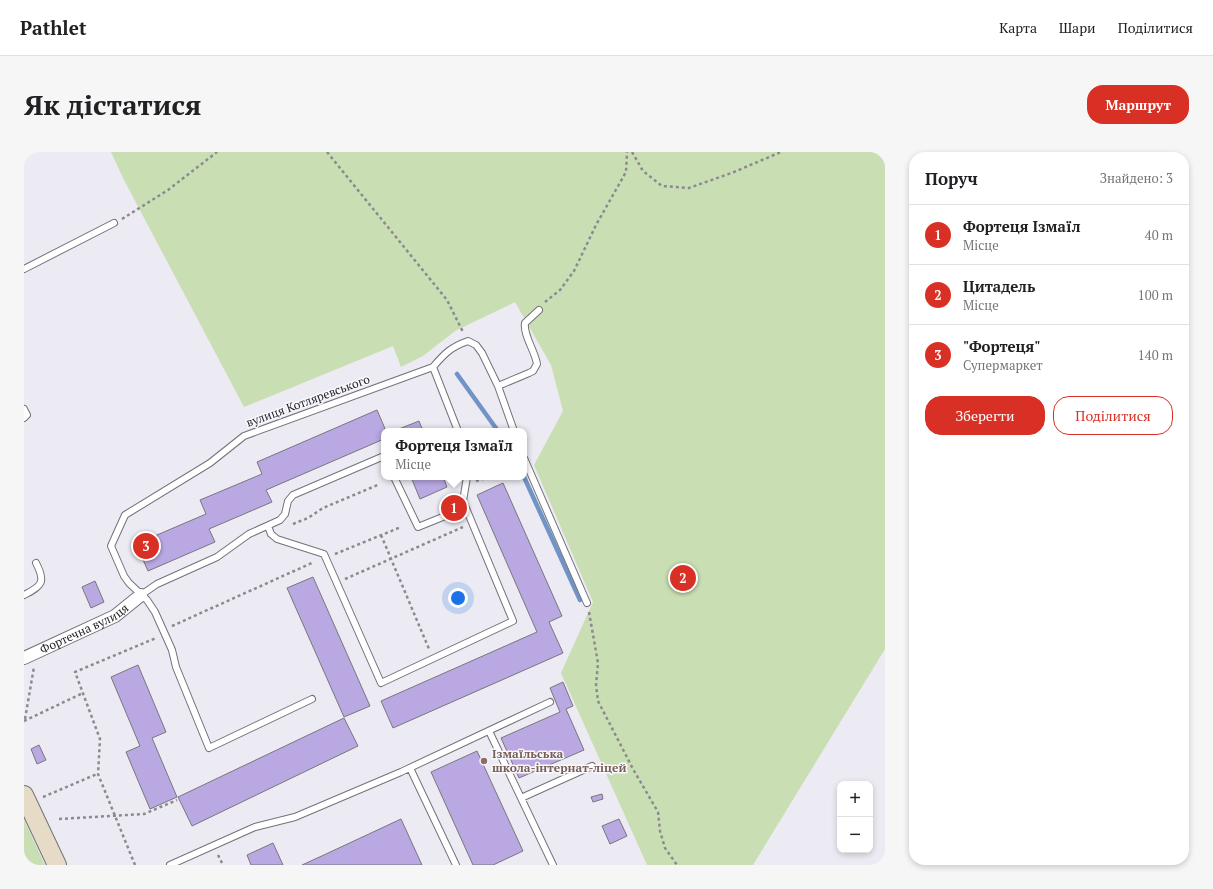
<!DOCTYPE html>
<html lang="uk">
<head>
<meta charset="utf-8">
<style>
  body { margin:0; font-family:"PT Serif",serif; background:#f6f6f6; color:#202124 }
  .controls { position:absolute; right:12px; bottom:12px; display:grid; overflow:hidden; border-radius:8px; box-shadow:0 2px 6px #0003 }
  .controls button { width:36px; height:36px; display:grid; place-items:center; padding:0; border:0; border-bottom:1px solid #e0e0e0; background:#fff; color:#202124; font:20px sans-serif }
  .you { position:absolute; left:434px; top:446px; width:14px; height:14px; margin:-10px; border:3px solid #fff; border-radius:50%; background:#1a73e8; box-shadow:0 0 0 6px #1a73e833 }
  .badge { display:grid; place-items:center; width:26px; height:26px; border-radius:50%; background:#d93025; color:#fff; font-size:13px; font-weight:700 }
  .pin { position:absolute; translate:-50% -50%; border:2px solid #fff; box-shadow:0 1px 4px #0006 }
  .popup { position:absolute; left:357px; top:276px; width:146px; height:52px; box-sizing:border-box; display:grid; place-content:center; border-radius:8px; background:#fff; filter:drop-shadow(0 1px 3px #0005); font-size:13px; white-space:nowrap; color:#757577 }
  .popup b { font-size:15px; color:#202124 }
  .popup::after { content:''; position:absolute; left:50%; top:100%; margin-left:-8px; border:8px solid transparent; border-top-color:#fff }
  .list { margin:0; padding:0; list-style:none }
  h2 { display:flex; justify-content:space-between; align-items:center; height:52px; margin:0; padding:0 16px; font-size:17px }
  h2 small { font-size:13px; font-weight:400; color:#757577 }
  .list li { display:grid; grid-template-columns:26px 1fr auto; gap:12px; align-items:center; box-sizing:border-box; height:60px; padding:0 16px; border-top:1px solid #e0e0e0 }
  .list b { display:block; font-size:15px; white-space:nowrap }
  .list p { margin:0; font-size:13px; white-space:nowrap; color:#757577 }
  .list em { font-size:13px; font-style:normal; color:#757577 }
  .actions { display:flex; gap:8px; padding:12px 16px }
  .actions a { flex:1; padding:9px 0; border:1px solid #d93025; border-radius:16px; text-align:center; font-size:14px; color:#d93025 }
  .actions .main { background:#d93025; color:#fff }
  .map { position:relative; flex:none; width:861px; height:713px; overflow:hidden; border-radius:16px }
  header { display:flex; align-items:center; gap:24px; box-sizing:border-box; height:56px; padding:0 20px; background:#fff; border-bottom:1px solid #e0e0e0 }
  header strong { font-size:19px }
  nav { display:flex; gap:22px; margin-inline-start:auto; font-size:14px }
  .intro { display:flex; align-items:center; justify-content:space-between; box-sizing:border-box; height:96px; padding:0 24px }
  h1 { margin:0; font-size:28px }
  .button { padding:10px 18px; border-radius:16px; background:#d93025; color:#fff; font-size:14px; font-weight:700 }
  main { display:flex; gap:24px; padding:0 24px }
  aside { flex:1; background:#fff; border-radius:16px; box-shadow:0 2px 6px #0003 }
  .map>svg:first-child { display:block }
</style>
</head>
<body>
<header>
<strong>Pathlet</strong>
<nav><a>Карта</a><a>Шари</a><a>Поділитися</a></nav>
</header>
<div class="intro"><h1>Як дістатися</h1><a class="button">Маршрут</a></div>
<main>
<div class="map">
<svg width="861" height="713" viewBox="0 0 861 713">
  <rect width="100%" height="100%" fill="#eceaf2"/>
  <path fill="#cadeb3" d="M87 0H861V497L729 713H623L537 521 569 450 510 313 539 259 527 213 491 150 431 179 399 204 377 215 369 194 220 255 100 28Z
    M0 668 21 713H0Z"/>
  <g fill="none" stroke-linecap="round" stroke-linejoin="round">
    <path stroke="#7194c6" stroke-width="4.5" d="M433 222 474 279
      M500 325 556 448"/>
  </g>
  <path fill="#baa8e2" stroke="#78767d" d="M353 258 362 279H360V287L242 338 248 350 185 377 191 390 124 419 112 392 182 362 176 348 238 322 233 310Z
    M395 269 399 279H370Z
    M387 325H419L423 335 396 347Z
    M479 331 538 464 525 470 539 501 369 576 357 549 513 480 453 343Z
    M289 425 346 554 320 565 263 436Z
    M71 429 80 450 67 456 58 435Z
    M114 513 142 580 128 586 153 645 126 657 102 600 116 594 87 525Z
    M539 530 549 554 542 557 560 598 495 626 477 586 536 560 526 536Z
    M320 566 334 594 168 674 154 645Z
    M15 593 22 608 13 612 7 597Z
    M453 599 499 699 469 713H449L407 620Z
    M578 642 579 647 569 650 567 645Z
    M377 667 398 713H278L302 702Z
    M595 667 603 684 586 692 578 674Z
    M249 691 259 713H227L223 703Z"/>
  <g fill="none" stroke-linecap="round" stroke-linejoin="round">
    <g stroke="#747279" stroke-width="8">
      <path id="lane" d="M0 117 90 71
        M409 215C421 201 427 195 444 189L452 193 458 201 474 234 490 279
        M409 215 434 279
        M474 234 505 221 509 219 513 212C511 199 499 183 501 171L515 158
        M0 257 3 263 0 266
        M500 306 563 451
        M370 325 394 375 441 356
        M244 374 247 382 253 387 300 402 357 531 489 469 439 349 443 325
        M0 443C18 434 22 430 12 411
        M117 443 133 432 193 405 225 382 256 368 261 362 264 349 269 343 360 304
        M288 547 185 596 152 515 148 498 131 460 123 448 105 431 100 424 87 394 101 363 186 311 220 284 409 215
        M465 579 529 713
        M386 616 432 713
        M497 646 568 614
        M146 713 231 675 271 665 377 620 526 550"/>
    </g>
    <g stroke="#747279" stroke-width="14">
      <g id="street">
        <path id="s1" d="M0 506 91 464 117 443"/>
      </g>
    </g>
    <g stroke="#747279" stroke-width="20">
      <path id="secondary" d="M0 643 33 713"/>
    </g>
    <path stroke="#8c8a90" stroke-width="2.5" stroke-dasharray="3 3" stroke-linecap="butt" d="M303 0 423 148 439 180
      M608 0 619 19 638 34 665 36 710 20 757 0
      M98 67 144 38 193 0
      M521 150 536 138 550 119 572 73 602 20 603 0
      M452 329 465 325
      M269 372 284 366 299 356 356 332
      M357 383 405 497
      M311 402 377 375
      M321 427 439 375
      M565 460 574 511 572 533 574 549 609 617 634 660 636 679 641 696 653 713
      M148 474 290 410
      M1 567 10 515
      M0 569 59 541
      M19 645 73 622
      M35 667 120 662 153 648
      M194 703 199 713
      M111 713 74 622 76 587 51 520 132 486"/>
    <use href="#lane" stroke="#fff" stroke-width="6"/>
    <use href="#street" stroke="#fff" stroke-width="12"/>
    <use href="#secondary" stroke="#e5dbc6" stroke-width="18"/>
  </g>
  <circle fill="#8d6e63" stroke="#f9f8fe" stroke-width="1.5" cx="460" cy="609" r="4"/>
  <g text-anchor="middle" stroke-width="3" stroke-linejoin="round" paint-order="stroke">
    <g font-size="12" fill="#201f22" stroke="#f9f8fe">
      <text transform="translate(284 249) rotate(-20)" y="4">вулиця Котляревського</text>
      <text dy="4" stroke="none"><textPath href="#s1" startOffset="67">Фортечна вулиця</textPath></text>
    </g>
    <g font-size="12" font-weight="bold" fill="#785e54" stroke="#f9f8fe" text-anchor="start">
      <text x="468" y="606">Ізмаїльська<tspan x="468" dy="14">школа-інтернат-ліцей</tspan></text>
    </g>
  </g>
</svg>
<div class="controls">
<button>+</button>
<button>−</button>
</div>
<div class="you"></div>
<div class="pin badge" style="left:430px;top:356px">1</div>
<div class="popup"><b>Фортеця Ізмаїл</b>Місце</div>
<div class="pin badge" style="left:659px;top:426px">2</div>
<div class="pin badge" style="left:122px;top:394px">3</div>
</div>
<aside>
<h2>Поруч<small>Знайдено: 3</small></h2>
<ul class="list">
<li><span class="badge">1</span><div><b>Фортеця Ізмаїл</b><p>Місце</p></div><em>40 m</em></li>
<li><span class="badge">2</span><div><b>Цитадель</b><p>Місце</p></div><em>100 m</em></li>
<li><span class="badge">3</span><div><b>&quot;Фортеця&quot;</b><p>Супермаркет</p></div><em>140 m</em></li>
</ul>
<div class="actions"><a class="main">Зберегти</a><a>Поділитися</a></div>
</aside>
</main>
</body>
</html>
